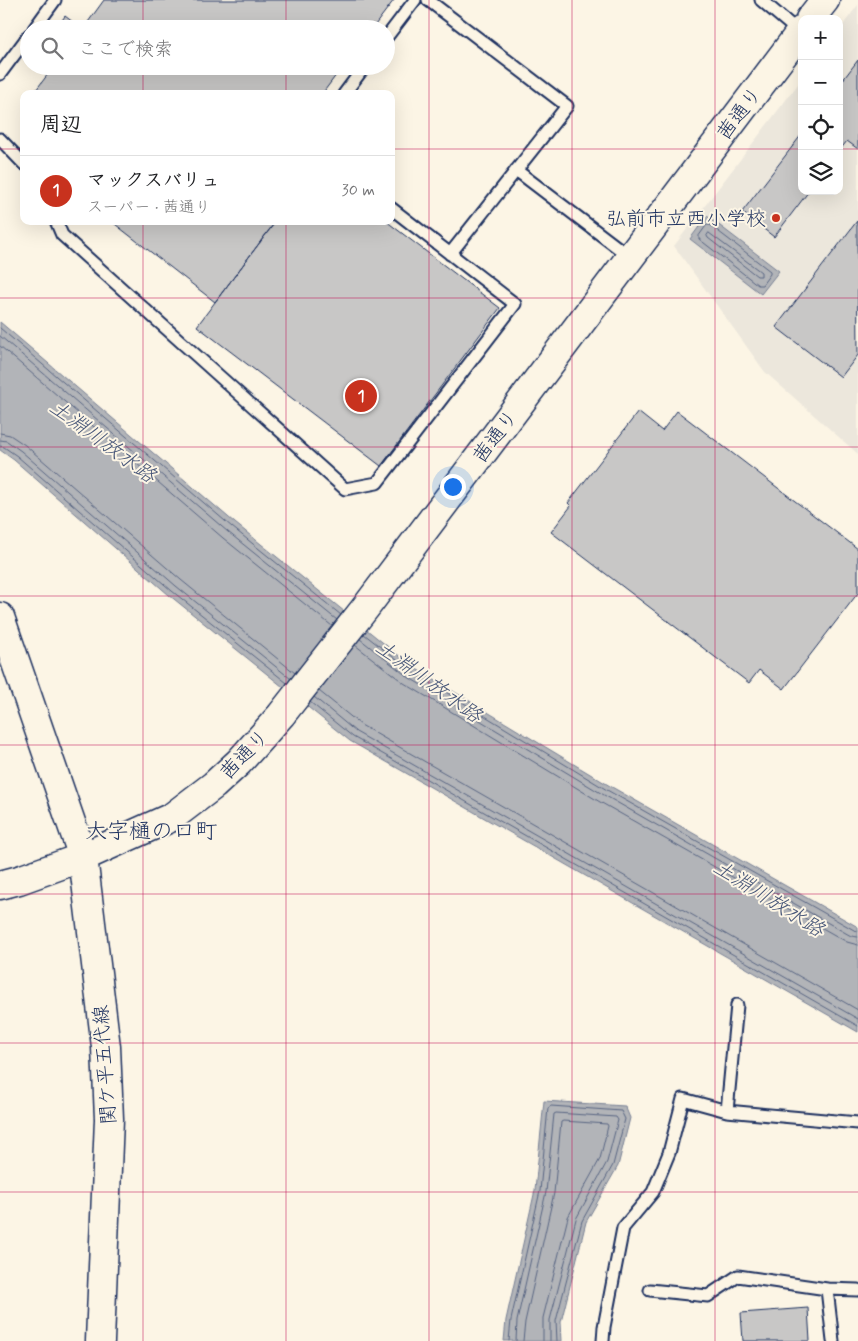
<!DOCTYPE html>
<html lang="ja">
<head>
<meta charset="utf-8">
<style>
  body { margin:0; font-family:Mynerve,"Klee One",sans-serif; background:#f6f6f6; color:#202124 }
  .controls { position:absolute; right:15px; top:15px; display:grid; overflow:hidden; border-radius:10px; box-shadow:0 5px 20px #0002 }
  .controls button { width:45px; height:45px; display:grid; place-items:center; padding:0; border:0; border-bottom:1px solid #e0e0e0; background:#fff; color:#202124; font:25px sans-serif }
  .you { position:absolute; left:452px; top:486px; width:18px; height:18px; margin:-12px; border:4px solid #fff; border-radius:50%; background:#1a73e8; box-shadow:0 0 0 8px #1a73e833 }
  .badge { display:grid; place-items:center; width:32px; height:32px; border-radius:50%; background:#c8321e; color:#fff; font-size:16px; font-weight:700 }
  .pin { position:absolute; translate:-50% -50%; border:2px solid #fff; box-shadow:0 1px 5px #0006 }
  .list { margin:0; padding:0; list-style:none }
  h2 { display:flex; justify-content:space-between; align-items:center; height:65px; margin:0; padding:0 20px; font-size:21px }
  h2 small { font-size:16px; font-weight:400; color:#757577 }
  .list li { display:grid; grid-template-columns:32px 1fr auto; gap:15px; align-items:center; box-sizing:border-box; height:70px; padding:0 20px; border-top:1px solid #e0e0e0 }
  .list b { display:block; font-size:19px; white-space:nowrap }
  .list p { margin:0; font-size:16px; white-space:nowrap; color:#757577 }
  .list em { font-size:16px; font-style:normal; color:#757577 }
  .icon { flex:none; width:28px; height:28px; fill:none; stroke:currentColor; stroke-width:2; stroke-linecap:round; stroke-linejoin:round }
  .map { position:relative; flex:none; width:858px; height:1341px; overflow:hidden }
  .search { position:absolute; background:#fff; box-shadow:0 5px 20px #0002; left:20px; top:20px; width:375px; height:55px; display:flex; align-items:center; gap:12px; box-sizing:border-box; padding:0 18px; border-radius:28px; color:#757577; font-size:19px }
  .panel { position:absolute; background:#fff; box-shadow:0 5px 20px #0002; left:20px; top:90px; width:375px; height:135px; border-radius:10px }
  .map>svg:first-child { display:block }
</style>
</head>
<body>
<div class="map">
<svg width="858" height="1341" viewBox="0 0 858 1341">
  <rect width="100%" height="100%" fill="#fcf5e5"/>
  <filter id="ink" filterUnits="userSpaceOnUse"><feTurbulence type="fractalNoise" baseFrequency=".02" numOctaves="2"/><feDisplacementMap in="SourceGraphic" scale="10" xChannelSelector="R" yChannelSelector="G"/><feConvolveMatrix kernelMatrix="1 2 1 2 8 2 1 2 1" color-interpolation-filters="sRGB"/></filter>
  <g filter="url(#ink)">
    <path fill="#ece7dc" d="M858 5V454L765 372 674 246 802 79V191H839V30Z"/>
    <path fill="#b2b4b8" stroke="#767f94" d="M707 216 779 271 761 294 690 239Z
      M0 322 235 523 413 667 610 786 858 927V1032L350 741 169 595 14 460 0 450Z
      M544 1101 625 1106 630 1118 618 1166 586 1222 561 1322 562 1341H504L506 1320 535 1190Z"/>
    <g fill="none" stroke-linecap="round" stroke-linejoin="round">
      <path stroke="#576482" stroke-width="1" d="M707 225H710L770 271V274L762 285H758L699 239V236Z
        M709 233 761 272V276H757L708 238 707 236Z
        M0 328 232 527 341 615
        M0 336 228 532 337 620
        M0 346 223 538 332 626
        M0 433 10 435 25 445 181 580 295 673
        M0 440 7 441 21 451 176 586 291 679
        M0 446 4 447 17 456 172 591 287 683
        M364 634 411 671 607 790 854 930 858 931
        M360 639 408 677 604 795 851 936 858 937
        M355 645 404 683 600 802 847 942 858 945
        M319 691 361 725 858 1010
        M314 697 356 732 858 1019
        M310 702 353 737 858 1026
        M509 1341 511 1320 540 1191 548 1108 551 1106 621 1111 625 1119 613 1165 582 1221 556 1321 557 1341
        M516 1341 517 1321 546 1192 554 1114 556 1113 616 1117 618 1120 607 1162 576 1219 550 1320V1341
        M523 1341 525 1322 554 1193 561 1122 563 1121 607 1124 608 1126 600 1159 568 1217 543 1318V1341"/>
    </g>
    <path fill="#c8c7c6" stroke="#1b2f5e" d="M104 0H394L372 29H83Z
      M65 16 82 29H56Z
      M858 60V149L847 141 839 151V85Z
      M54 66H343L322 94H37L36 90Z
      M802 134V191H809L774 237 742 212Z
      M111 221H276L215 302Z
      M276 221H386L500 308 381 466 197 326Z
      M857 221 858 355 841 377 776 327Z
      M677 411 858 549V593L784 689 759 670 749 683 551 532 571 506 568 503 638 412 662 431Z
      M808 1308 810 1341H743L741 1313Z"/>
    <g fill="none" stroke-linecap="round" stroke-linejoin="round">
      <g stroke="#1b2f5e" stroke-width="15">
        <path id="lane" d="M428 0 567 106 450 254
          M761 0 800 33
          M34 29 55 0
          M386 38 415 0
          M0 74 29 35
          M344 94 365 66
          M0 139 24 164
          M516 170 630 257
          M56 221 62 235 345 489 377 483 515 304 391 208
          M727 1111 737 1005
          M827 1289 858 1290
          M650 1290 708 1296 738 1276 827 1289 833 1341
          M603 1341 604 1327 623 1228 653 1192 669 1153 683 1099 727 1111 858 1123"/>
      </g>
      <g stroke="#1b2f5e" stroke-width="31">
        <path id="secondary" d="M810 19 825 0
          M0 617 83 857 106 1047 109 1119 100 1341
          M0 885 19 880 83 857 172 817 214 785 239 762 281 715 366 607 802 30"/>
      </g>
      <use href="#lane" stroke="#fcf5e5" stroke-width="11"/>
      <use href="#secondary" stroke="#fcf5e5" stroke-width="28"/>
    </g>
  </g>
  <path fill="none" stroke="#c2185b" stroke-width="1" stroke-opacity="0.55" d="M143 0V29M286 0V29M429 0V1341M572 0V1341M715 0V1341M143 66V94M286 66V94M0 149H24M391 149H802M839 149H858M143 221V1341M286 221V1341M0 298H858M0 447H858M0 596H858M0 745H858M0 894H858M0 1043H858M0 1192H858"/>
  <circle fill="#c8321e" stroke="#fcf5e5" stroke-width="2" cx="776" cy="218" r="5"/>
  <g text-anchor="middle" stroke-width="4" stroke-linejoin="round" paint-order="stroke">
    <g font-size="20" fill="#1b2f5e" stroke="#fcf5e5">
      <text transform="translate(739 113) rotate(-53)" y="7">茜通り</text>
      <text transform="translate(495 436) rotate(-53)" y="7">茜通り</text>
      <text transform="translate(244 754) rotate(-46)" y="7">茜通り</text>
      <text transform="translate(104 1065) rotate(-94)" y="7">関ケ平五代線</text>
    </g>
    <g font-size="20" fill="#1b2f5e" stroke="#fcf5e5" text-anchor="end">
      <text x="766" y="225">弘前市立西小学校</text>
    </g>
    <g font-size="21" font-style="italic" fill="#485779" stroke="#fcf5e5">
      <text transform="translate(103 441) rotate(36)" y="7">土淵川放水路</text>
      <text transform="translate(429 681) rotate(36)" y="7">土淵川放水路</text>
      <text transform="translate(769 898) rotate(32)" y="7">土淵川放水路</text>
    </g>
    <g font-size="22" fill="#1b2f5e" stroke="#fcf5e5">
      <text x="151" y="838">大字樋の口町</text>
    </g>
  </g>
</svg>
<div class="controls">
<button>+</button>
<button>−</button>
<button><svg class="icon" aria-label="locate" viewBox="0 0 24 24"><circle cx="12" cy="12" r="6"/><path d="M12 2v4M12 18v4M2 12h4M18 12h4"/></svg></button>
<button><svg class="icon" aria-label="layers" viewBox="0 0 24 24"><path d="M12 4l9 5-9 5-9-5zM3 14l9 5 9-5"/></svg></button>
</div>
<div class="you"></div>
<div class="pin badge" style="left:361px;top:396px">1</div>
<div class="search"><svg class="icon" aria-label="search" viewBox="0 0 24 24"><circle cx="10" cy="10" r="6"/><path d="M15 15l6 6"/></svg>ここで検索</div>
<section class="panel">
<h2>周辺<small></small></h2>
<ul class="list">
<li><span class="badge">1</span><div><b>マックスバリュ</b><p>スーパー · 茜通り</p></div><em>30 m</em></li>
</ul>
</section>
</div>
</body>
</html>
